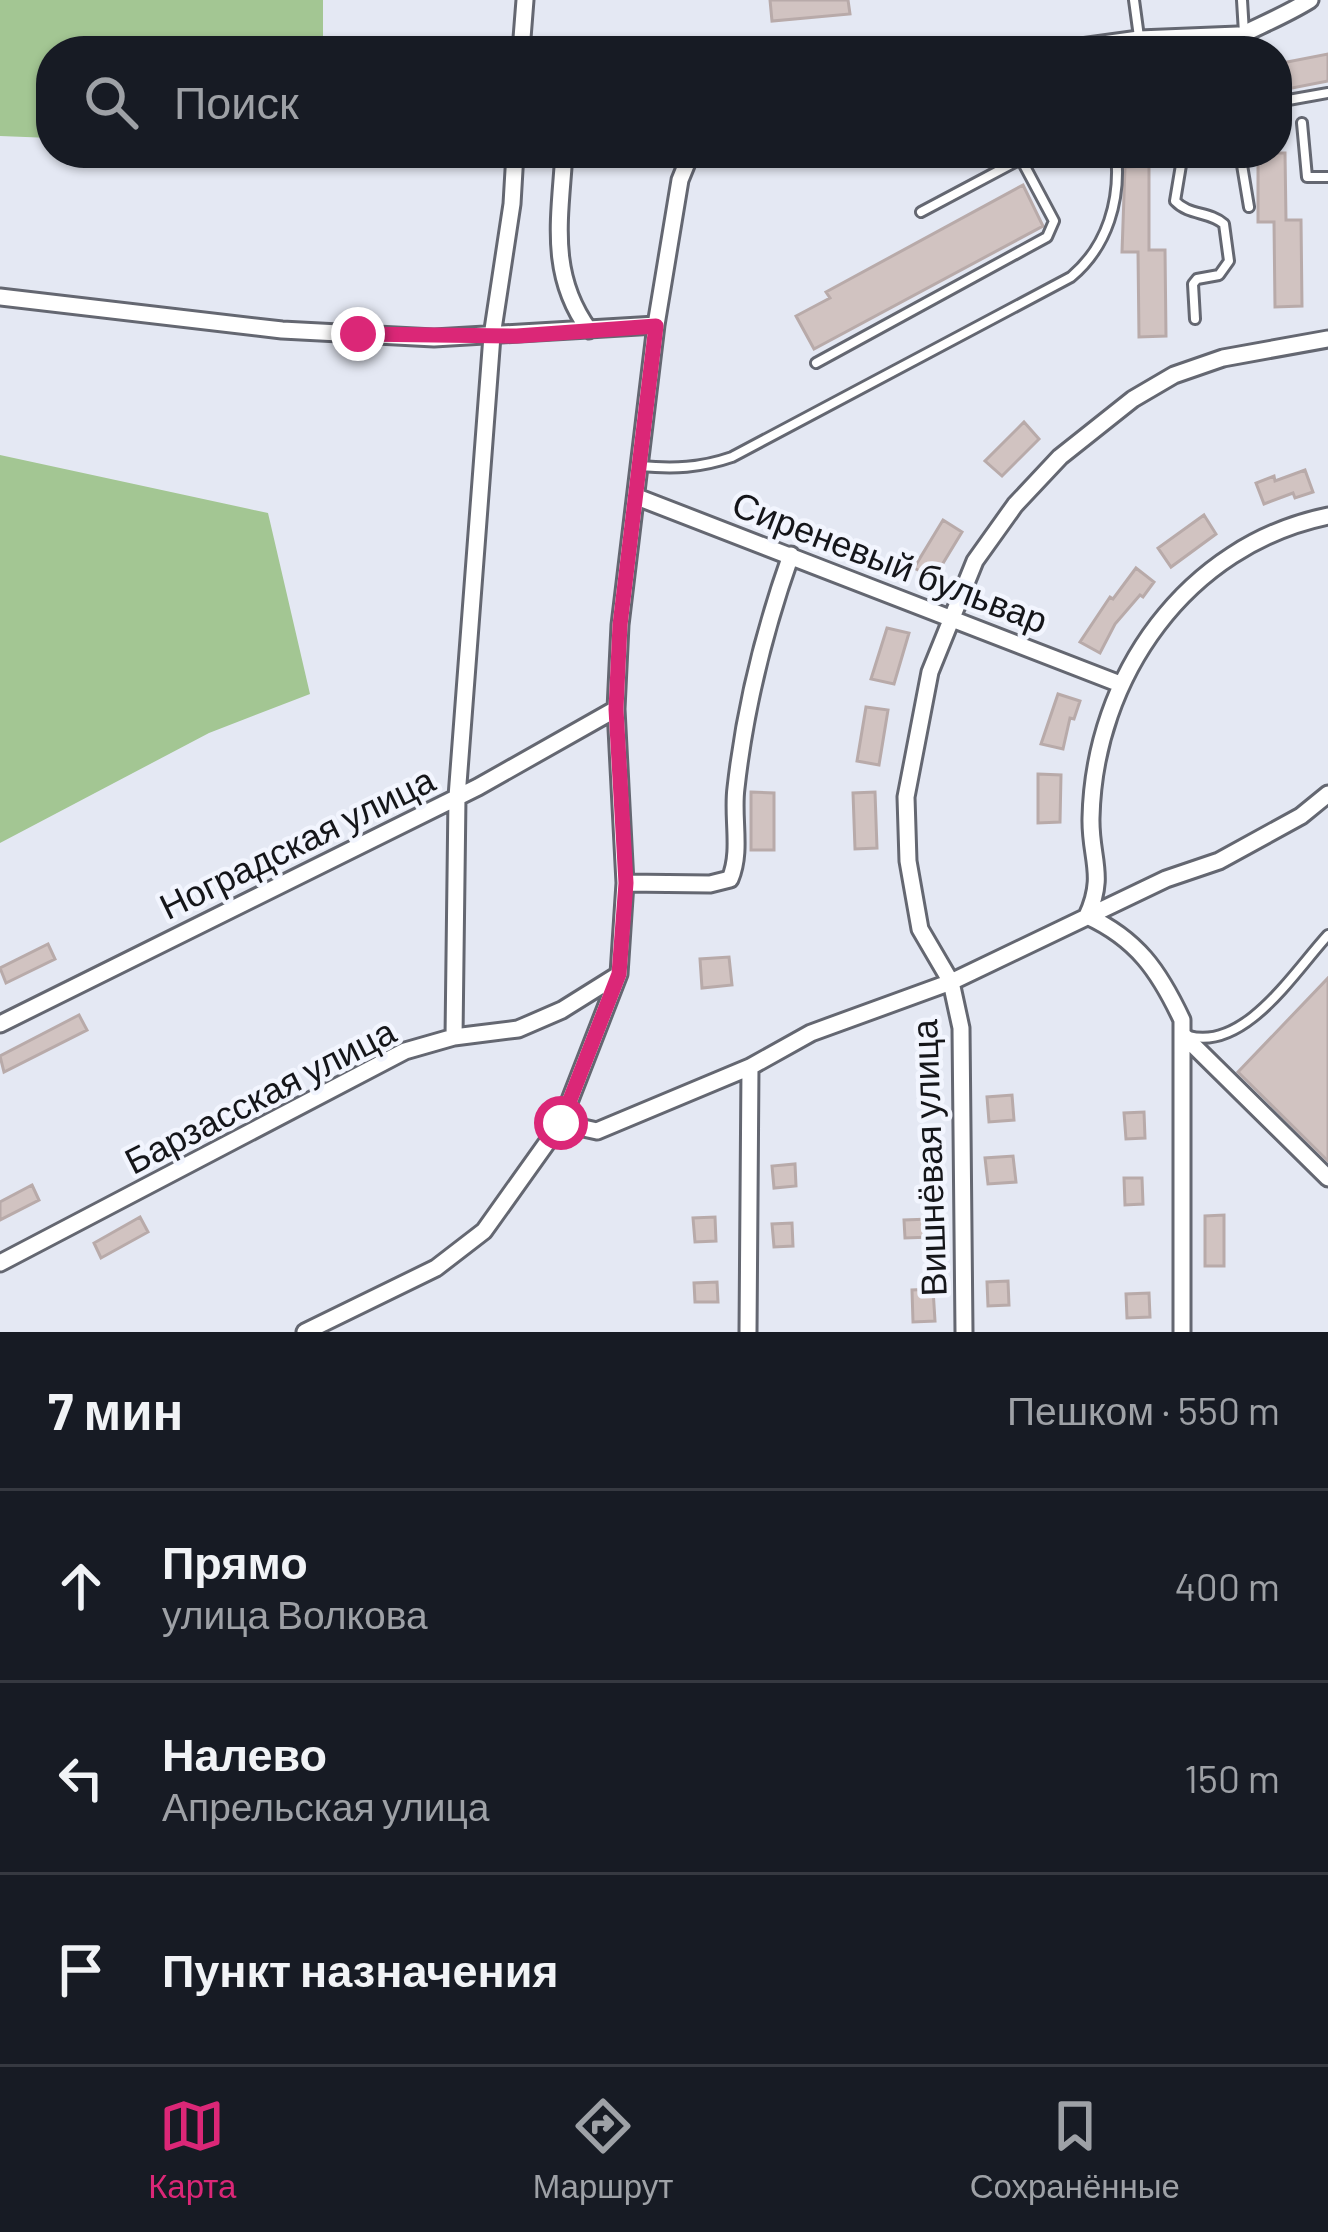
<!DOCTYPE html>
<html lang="ru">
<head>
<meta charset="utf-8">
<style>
  body { margin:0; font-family:Barlow,sans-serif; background:#242831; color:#f1f3f6 }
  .stop { position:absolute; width:36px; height:36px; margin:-27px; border:9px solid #db2777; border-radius:50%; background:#fff }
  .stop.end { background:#db2777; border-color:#fff; box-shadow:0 3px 12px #0008 }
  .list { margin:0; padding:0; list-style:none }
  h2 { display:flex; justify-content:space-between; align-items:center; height:156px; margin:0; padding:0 48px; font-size:51px }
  h2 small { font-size:39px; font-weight:400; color:#9ea1a6 }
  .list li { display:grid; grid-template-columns:78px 1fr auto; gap:36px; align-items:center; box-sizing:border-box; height:192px; padding:0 48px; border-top:3px solid #363941 }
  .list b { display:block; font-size:45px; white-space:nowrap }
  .list p { margin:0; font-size:39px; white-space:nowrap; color:#9ea1a6 }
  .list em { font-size:39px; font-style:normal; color:#9ea1a6 }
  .icon { flex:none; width:66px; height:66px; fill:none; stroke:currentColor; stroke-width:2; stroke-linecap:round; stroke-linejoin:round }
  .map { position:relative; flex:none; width:1328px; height:1332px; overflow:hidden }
  .search { position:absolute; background:#171b24; box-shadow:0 3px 9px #0004; left:36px; right:36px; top:36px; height:132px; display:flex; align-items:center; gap:30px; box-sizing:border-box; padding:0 42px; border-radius:48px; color:#9ea1a6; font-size:45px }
  .sheet { height:732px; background:#171b24 }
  nav { display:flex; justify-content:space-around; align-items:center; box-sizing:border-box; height:168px; border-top:3px solid #363941; background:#171b24; font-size:33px; color:#9ea1a6 }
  nav a { display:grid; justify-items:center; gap:6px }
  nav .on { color:#db2777 }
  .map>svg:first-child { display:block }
</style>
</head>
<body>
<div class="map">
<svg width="1328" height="1332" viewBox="0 0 1328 1332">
  <rect width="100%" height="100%" fill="#e4e8f3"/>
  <path fill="#a3c693" d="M0 0H323V51H51V138L0 136Z
    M0 455 268 513 310 694 209 733 0 843Z"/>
  <path fill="#d1c3c1" stroke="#b8aaa9" stroke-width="3" d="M770 0H848L850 14 772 21Z
    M1328 54V81L1277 91V64Z
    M1258 153H1285L1286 220H1301L1302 306 1275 307 1274 222H1258Z
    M1149 166V250H1165L1166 336 1139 337 1138 252H1122L1125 167Z
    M1023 185 1043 226 814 349 796 316 830 298 826 292Z
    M1024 422 1039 439 1002 476 985 461Z
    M1305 470 1313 492 1295 498 1293 493 1264 504 1256 483 1274 476 1275 481Z
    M1204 515 1216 534 1171 567 1158 548Z
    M943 520 962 532 934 578 914 568Z
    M1136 568 1154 582 1143 597 1140 595 1115 624 1100 653 1080 642 1110 597 1113 599Z
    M887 628 909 633 894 684 871 679Z
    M1058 694 1080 701 1074 719 1070 718 1063 749 1041 744Z
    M866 707 888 710 879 765 857 761Z
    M1038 774 1061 775 1060 822 1038 823Z
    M751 792 774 793V850H751Z
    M875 792 877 848 855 849 853 793Z
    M48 944 55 959 6 983 0 968Z
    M729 957 732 985 702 988 700 959Z
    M1328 978V1161L1238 1072Z
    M79 1015 87 1030 4 1072 0 1056Z
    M1012 1095 1014 1120 989 1122 987 1097Z
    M1144 1112 1145 1138 1126 1139 1124 1113Z
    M1013 1156 1016 1182 988 1184 985 1158Z
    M795 1164 796 1186 774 1188 772 1166Z
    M1124 1178H1142L1143 1204 1125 1205Z
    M32 1185 39 1200 0 1220V1202Z
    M1224 1215V1266H1205V1216Z
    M140 1217 148 1232 101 1258 94 1243Z
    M715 1217 716 1241 695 1242 693 1218Z
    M930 1219 931 1237 905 1238 904 1220Z
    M792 1223 793 1246 774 1247 772 1224Z
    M1008 1281 1009 1305 988 1306 987 1282Z
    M717 1282 718 1302H695L694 1283Z
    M933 1289 935 1321 913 1322 912 1290Z
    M1149 1293 1150 1317 1127 1318 1126 1294Z"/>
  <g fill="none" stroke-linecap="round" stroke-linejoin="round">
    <g stroke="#646771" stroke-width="14">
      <path id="service" d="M1134 0 1139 37
        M1242 0 1244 33
        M1277 102 1328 93
        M1302 123 1307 177H1328
        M1183 153 1175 201C1189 216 1209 211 1224 224L1229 261 1219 275 1197 279 1193 284 1195 319
        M1240 153 1249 207
        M921 212 1032 153
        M816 363 1047 237 1054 221 1021 159
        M640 466C674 469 700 468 732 457L1071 277C1108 246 1121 199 1116 153
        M1189 1036C1245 1051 1294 972 1328 935"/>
    </g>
    <g stroke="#646771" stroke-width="21">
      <path id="minor" d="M521 51 525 0
        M1052 51 1139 39 1238 35
        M1212 51C1244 31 1278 20 1310 0
        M564 153C560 218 548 274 589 330
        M0 297 282 330 434 338 656 325
        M637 497 1120 684
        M625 883 710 884 730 879C742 851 732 818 736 788 745 707 764 631 791 555
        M1087 916C1106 875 1090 858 1091 818 1094 676 1187 545 1328 516
        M1087 916C1137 939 1159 971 1182 1020V1332
        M0 1024 478 787 616 709
        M1182 1034 1328 1178
        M454 1037 457 797 492 336 512 204 515 153
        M561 1123 597 1131 750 1067 811 1033 951 982 1166 879 1219 861 1301 816 1328 794
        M0 1263 405 1051 454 1037 518 1029 562 1010 618 975
        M305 1332 436 1268 484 1231 561 1123 619 974 625 883 616 709 620 625 656 325 680 180 691 153
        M748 1332 750 1067
        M964 1332 961 1028 951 982 920 929 908 861 906 797 930 672 975 561 1015 505 1060 457 1133 399 1174 375 1223 358 1328 339"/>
    </g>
    <use href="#service" stroke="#fff" stroke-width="8"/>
    <use href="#minor" stroke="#fff" stroke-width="15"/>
  </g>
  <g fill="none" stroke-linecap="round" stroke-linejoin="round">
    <path stroke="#db2777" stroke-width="15" d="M358 334 517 336 656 326 620 625 616 709 626 883 619 974 561 1123"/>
  </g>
  <g text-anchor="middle" stroke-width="9" stroke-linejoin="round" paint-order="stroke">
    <g font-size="36" fill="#15161a" stroke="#f2f5fe">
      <text transform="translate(890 562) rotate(21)" y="13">Сиреневый бульвар</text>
      <text transform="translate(297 843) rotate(-26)" y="13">Ноградская улица</text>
      <text transform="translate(260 1096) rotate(-27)" y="13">Барзасская улица</text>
      <text transform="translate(929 1158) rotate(-92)" y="13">Вишнёвая улица</text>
    </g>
  </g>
</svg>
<div class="stop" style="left:561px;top:1123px"></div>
<div class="stop end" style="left:358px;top:334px"></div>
<div class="search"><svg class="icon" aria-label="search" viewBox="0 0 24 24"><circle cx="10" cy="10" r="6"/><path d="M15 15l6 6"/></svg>Поиск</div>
</div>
<section class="sheet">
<h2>7 мин<small>Пешком · 550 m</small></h2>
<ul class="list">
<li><svg class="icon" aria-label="ahead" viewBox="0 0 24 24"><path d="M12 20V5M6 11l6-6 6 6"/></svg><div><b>Прямо</b><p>улица Волкова</p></div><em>400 m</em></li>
<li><svg class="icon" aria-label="left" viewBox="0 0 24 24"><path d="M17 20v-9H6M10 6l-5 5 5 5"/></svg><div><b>Налево</b><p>Апрельская улица</p></div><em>150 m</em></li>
<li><svg class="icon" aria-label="arrive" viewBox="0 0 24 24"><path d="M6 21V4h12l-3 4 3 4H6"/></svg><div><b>Пункт назначения</b></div></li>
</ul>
</section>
<nav>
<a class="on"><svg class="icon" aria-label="map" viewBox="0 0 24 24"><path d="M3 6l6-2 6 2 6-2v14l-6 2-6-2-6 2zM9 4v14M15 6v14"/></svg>Карта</a>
<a><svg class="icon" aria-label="directions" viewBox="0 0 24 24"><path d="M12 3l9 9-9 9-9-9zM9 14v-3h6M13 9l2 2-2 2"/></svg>Маршрут</a>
<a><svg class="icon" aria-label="saved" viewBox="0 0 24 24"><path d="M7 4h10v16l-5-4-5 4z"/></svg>Сохранённые</a>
</nav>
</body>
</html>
